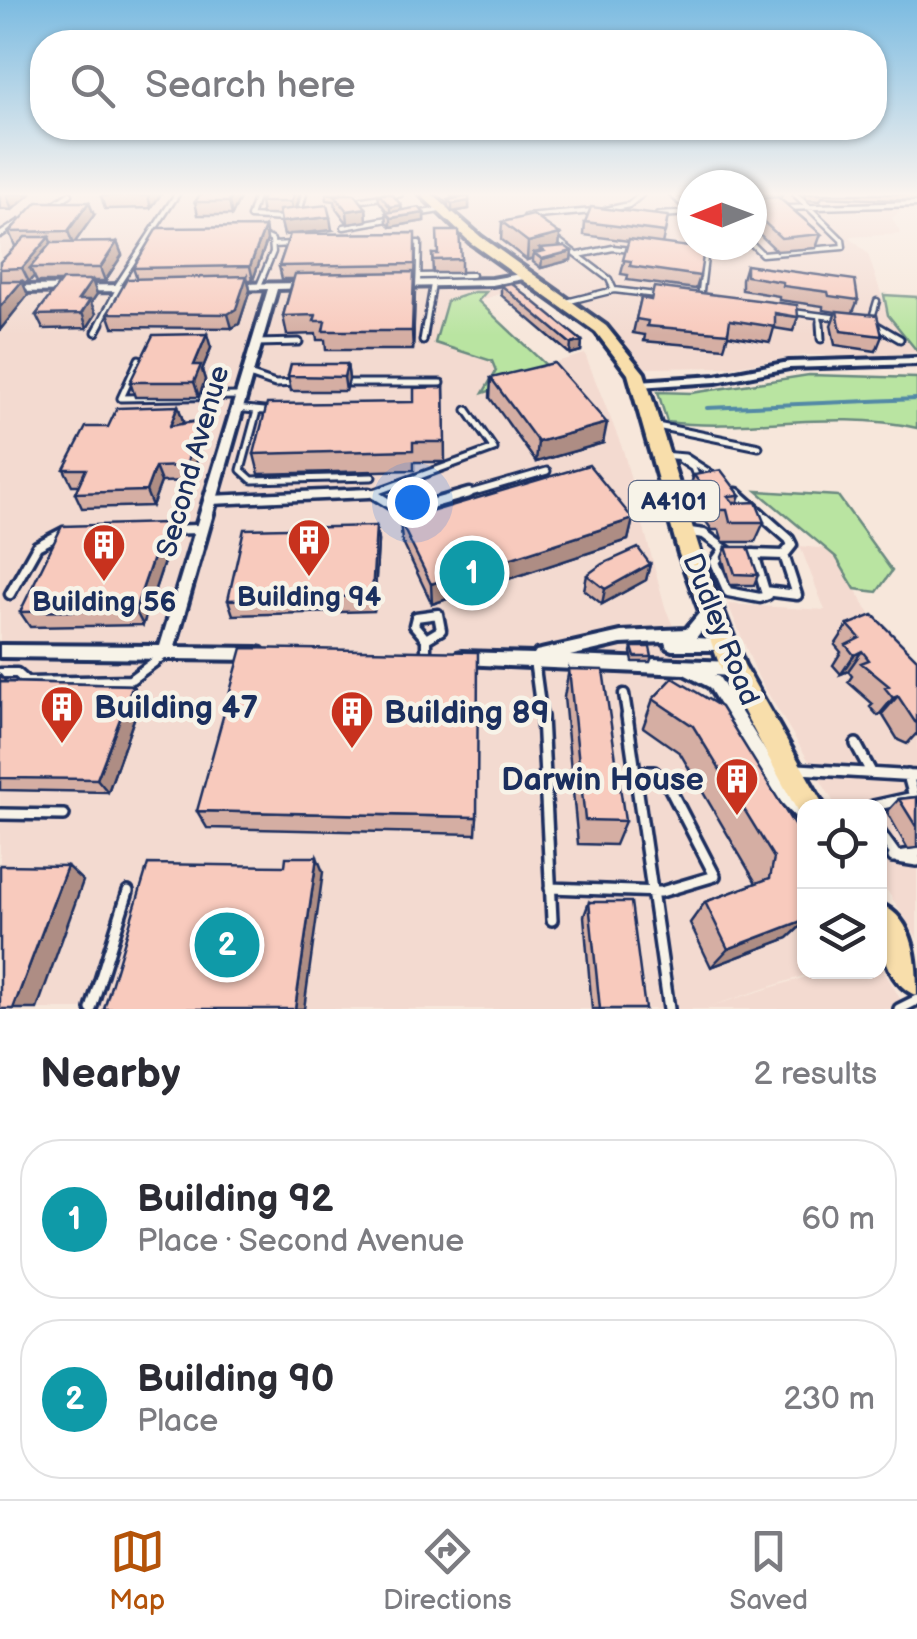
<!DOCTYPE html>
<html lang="en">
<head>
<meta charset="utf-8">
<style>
  body { margin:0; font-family:"Balsamiq Sans",sans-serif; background:#f7f7f7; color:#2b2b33 }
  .controls { position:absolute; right:30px; bottom:30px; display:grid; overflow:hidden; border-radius:20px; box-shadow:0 2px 8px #0004 }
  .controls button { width:90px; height:90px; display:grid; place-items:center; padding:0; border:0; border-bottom:2px solid #e1e1e2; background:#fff; color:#2b2b33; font:50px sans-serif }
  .compass { position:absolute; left:677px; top:170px; width:90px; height:90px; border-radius:50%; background:#fff; box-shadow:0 2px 8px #0004; rotate:269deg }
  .you { position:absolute; left:412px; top:502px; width:35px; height:35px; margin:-25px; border:8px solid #fff; border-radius:50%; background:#1a73e8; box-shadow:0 0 0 15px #1a73e833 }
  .badge { display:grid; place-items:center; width:65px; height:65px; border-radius:50%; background:#b45309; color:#fff; font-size:32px; font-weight:700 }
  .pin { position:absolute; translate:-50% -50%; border:5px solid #fff; box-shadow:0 2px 10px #0006 }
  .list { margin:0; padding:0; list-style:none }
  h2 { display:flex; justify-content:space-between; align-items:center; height:130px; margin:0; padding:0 40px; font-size:42px }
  h2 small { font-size:32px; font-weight:400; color:#7c7c81 }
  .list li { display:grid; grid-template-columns:65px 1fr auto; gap:30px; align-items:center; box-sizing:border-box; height:160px; margin:0 20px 20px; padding:0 20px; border:2px solid #e1e1e2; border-radius:40px }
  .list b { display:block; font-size:38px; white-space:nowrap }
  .list p { margin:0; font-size:32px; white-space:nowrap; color:#7c7c81 }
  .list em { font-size:32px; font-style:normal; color:#7c7c81 }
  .icon { flex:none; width:55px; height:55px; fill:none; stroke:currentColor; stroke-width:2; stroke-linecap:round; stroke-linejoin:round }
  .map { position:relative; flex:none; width:917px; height:1009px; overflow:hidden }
  .search { position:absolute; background:#fff; box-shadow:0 2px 8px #0004; left:30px; right:30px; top:30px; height:110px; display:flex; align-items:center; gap:25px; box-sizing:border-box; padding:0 35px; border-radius:40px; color:#7c7c81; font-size:38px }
  .sheet { height:490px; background:#fff }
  nav { display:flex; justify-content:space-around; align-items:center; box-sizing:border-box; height:140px; border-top:2px solid #e1e1e2; background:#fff; font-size:28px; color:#7c7c81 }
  nav a { display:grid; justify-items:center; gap:5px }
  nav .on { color:#b45309 }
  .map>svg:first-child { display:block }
</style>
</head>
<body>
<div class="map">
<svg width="917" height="1009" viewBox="0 0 917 1009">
  <rect width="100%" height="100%" fill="#f7e7db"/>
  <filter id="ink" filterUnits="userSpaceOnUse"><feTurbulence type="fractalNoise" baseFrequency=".01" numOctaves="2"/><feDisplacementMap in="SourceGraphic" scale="20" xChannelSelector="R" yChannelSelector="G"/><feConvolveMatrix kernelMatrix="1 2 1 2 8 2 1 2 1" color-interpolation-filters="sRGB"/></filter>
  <g filter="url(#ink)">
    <path fill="#f3dad0" d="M0 194H339L347 226 430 212 524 285 479 301 545 365 585 354 623 450 665 607 707 707 804 865V972H815L705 1008 822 972H880V964L906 1009H0Z
      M432 194H692V245H752V194H917V210H902L892 218 901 234 849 237 868 254 888 315 917 352 860 358 806 355 732 367 644 368 605 323Z
      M800 546 826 549 836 557 895 656 917 679V938L880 879V806H836L758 677 728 604 825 610Z"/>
    <path fill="#b9e4a1" stroke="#6a8a80" stroke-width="2.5" d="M474 292H486L478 301 546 365 543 374 483 393 496 371 492 361 435 343 447 301Z
      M884 295 917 297V351L888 315Z
      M809 375 917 378V428C836 409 749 432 667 422L658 392 692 393Z
      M757 491 838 496 892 571 877 592 855 589 836 557Z"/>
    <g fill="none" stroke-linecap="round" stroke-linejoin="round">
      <path stroke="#5389a6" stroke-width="4" d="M707 408 917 399"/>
      <g stroke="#1b2f5e" stroke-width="9">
        <path id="service-far3" d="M257 194 250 217 286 219
          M344 194V200L350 202 400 194
          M672 194 690 212
          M674 194 692 198
          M752 196 779 194
          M53 205 70 194
          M783 208 917 204
          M606 210 629 205 642 194
          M416 214 440 210
          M658 215 692 213
          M298 217 304 194
          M530 219 526 217 593 211
          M344 227 394 218
          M0 235 20 222
          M556 239 609 279 614 290
          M409 243H419L418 284
          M752 244 762 254 843 247 842 240 795 194
          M273 245 292 244
          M579 255 613 248 631 250
          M698 258H705L700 299
          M418 276 472 275
          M259 286 273 252 272 240 263 236
          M115 289 177 194
          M566 302 614 290 656 295
          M793 312 840 318
          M819 316 820 325
          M871 321 877 301
          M99 325 118 289
          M426 325 433 284"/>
      </g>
      <g stroke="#1b2f5e" stroke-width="11">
        <path id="service-far2" d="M820 323 821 339
          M876 325 900 339
          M96 332 101 323
          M423 341 426 323
          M256 343 299 342
          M139 359 121 398 238 396
          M246 374 275 384 297 383
          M340 383H441
          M236 408 273 412
          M257 411 241 470 252 480 372 477
          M657 426 759 447
          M661 455 685 457 713 475
          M681 460 693 468 698 480
          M735 491 740 496
          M311 496 373 493 494 449 467 410
          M460 496 547 471"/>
      </g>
      <g stroke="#1b2f5e" stroke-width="15">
        <path id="service-far1" d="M737 493 789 539 792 545 784 555 797 595 765 591 754 554
          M374 494 403 512 469 493
          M210 500 369 493
          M162 530 199 529
          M690 532 704 534 730 553
          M723 551 715 562 728 592 760 598 768 595
          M752 554 784 555
          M10 594 37 546 64 532
          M438 614 441 630 426 639 414 625 416 617Z
          M426 639V656
          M534 660 542 719
          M0 673H17L27 682 130 680 165 654
          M624 694 628 719"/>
      </g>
      <g stroke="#1b2f5e" stroke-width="16">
        <path id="service" d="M542 716 552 920
          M627 716 669 1009
          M856 744 871 772
          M798 769 917 776
          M873 806 914 797 908 775
          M0 814 64 815
          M880 833 898 858 917 861
          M893 857 917 853
          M550 888 661 892 715 876 669 787 654 772H635
          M91 1009 128 891
          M899 1009 917 1000"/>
      </g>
      <g stroke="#1b2f5e" stroke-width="8">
        <path id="minor" d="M526 273 529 274V278L492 285 397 287 393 284 397 281 492 279Z
          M307 283 311 286 310 288 277 289 175 647 257 648 262 649 265 654 262 659 257 660 0 657V645L160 646 268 289 232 290 228 287 232 284Z
          M0 286 137 285 141 288 137 291 0 292Z
          M917 358V364L789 368 716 382 638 387 633 384 638 381 716 376 789 362Z
          M711 603 716 605 718 609 696 638 729 640 731 644 729 648 724 650H672L667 648 665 642 621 644 570 656 733 662 738 664 741 669 738 674 733 676 714 675 719 677 783 779 809 806H804V823L798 820 771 791 709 687 684 674 462 664 457 663 454 658 457 653 462 652 534 654 536 651 541 650 621 632 686 629 706 605Z"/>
      </g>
      <g stroke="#1b2f5e" stroke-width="8">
        <path id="primary" d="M420 194H432L481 237 606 326 644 373 701 554 744 665 824 806H804V818L800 816 721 669 679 554 628 374 596 332 471 243Z
          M880 904C916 919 917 964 917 996 883 982 878 936 880 904Z"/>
      </g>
      <use href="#service-far3" stroke="#f7f3e8" stroke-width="4"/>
      <use href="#service-far2" stroke="#f7f3e8" stroke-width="5"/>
      <use href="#service-far1" stroke="#f7f3e8" stroke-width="8"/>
      <use href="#service" stroke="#f7f3e8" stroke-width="9"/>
      <use href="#minor" fill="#f7f3e8" fill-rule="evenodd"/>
      <use href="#primary" fill="#f8deab" fill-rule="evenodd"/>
    </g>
    <path fill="#d5aea3" stroke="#1b2f5e" stroke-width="2.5" d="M0 194H31L12 210 0 209Z
      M161 194 151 208 105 209 101 196Z
      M242 194 232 215H198L195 202Z
      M300 194 295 209 332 230 293 234 416 246 413 350H326L325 340H317L316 334 287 335 283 316 293 279H282L279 266 290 234 284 235 280 215H262L260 202Z
      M326 194H340L366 208 367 221 348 224 336 208 335 201 327 200Z
      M378 194 401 205 402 210 424 213V221L391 227 387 222 386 213H388L379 201Z
      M760 194H782L780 199 821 234 816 248 777 251 752 227V199L759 198Z
      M804 194H917V201L822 197 820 201 807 200Z
      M448 200 469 201V209L452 212 448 208Z
      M692 203V224H689L682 217 685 204Z
      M94 215 74 243 117 242 122 255 105 281H93L97 294 91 303 96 314 87 328 43 329 36 315 61 282H37L34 276 29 282H22L28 295 0 330V262L17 246H15L9 232Z
      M668 216 662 244 700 276 696 289 627 280 628 275 621 274 629 241 584 235 585 222Z
      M502 222 560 234 559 246 572 251 571 260 541 268 533 262V258L527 260 501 240Z
      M265 227 267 240 253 280H248L250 290 239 324 232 328 113 327 108 313 137 279 133 268Z
      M432 254 461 259V273H433Z
      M746 265 858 300 853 312 882 336 876 351 835 345 831 325 836 312 823 310V306L779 300V296L742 290V279Z
      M501 285 582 341 581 351 570 354 501 295Z
      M641 298 798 317 793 331 774 328 770 342 728 335 724 348 644 341 645 335 633 333Z
      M211 348 202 370 205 380 199 397H135L130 382Z
      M347 364 349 379 346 391H291L288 376Z
      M491 378 603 443 536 462 490 398Z
      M444 387 445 462H414V470L259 474 254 454 414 402Z
      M178 406 183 421 182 423 199 421 204 436 191 481 161 482 152 506 82 508 75 493 79 485H72L64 469 108 427Z
      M694 475 740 495 737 503 764 522 755 542H723L719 530H712L687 495Z
      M633 519 628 540 432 604 402 541 400 521Z
      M376 526 378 541 374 611 233 615 228 600Z
      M172 538 143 625 30 627 20 612Z
      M726 547 758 575 754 585H730L722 557Z
      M650 564 646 580 602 604 584 590 587 575Z
      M848 625 917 659V736L916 734 907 744 898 740 882 714 878 716 870 707 873 704 848 682 852 676 848 671 841 674 833 665 841 652 835 645Z
      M632 647 652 657 650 662H633L631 652Z
      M569 669 625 821 615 845 578 844 564 697Z
      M0 675 6 682 133 685 141 699 108 792 0 790Z
      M673 678 804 841V923L788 938 711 967 690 923 705 902 755 884V881L680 753 643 727 653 699Z
      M917 797V848L908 849 887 812 899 799Z
      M197 811 477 817 476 834 207 828Z
      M589 902 645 1009H592L584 916Z"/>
    <path fill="#ae8d84" stroke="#1b2f5e" stroke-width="2.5" d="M10 194H31L12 210 7 197Z
      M149 194H161L151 208 148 196Z
      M233 194H242L232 215 229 202Z
      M294 194H300L293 215 291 202Z
      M451 194H467L451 198Z
      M469 201V209L452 212V204Z
      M89 202 94 215 73 245 68 231Z
      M401 205 402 214 390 216V207Z
      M366 208 367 221 348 224 347 211Z
      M424 213V221L391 227V218Z
      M330 217 332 230 284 235 281 222Z
      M265 227 267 240 253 280 250 266Z
      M560 234 559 251H544L540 248 539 257 534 253 533 258 527 260 528 242Z
      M49 237 54 250 30 268 34 276 29 282 22 268Z
      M117 242 122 255 105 281 100 268Z
      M572 251 571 260 541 268 542 259Z
      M414 272 415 291 413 350 412 331Z
      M247 276 250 290 239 324 232 328 228 314Z
      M92 280 97 294 91 303 96 314 87 328 78 300Z
      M22 281 28 295 0 330V307Z
      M207 334 211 348 202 370 205 380 199 397 194 382V365Z
      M582 341 581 351 570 354 571 344Z
      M347 364 349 379 346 391 344 377Z
      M178 406 183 421 176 441 170 426Z
      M199 421 204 436 191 481 186 466Z
      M607 423 603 443 536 462 538 442Z
      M155 467 161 482 152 506 146 491Z
      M633 519 628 540 432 604 431 584Z
      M165 523 172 538 143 625 135 610Z
      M376 526 378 541 374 611 372 596Z
      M650 564 646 580 602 604 605 589Z
      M862 651 848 671 841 674 854 655Z
      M133 685 141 699 108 792 97 779Z
      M898 696 882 714 878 716 893 698Z
      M317 857 323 872 304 1009H295Z
      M67 866 83 881 37 1009H13Z
      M804 920V923L788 938 711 967 728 949Z"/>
    <path fill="#f8cabd" stroke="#1b2f5e" stroke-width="2.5" d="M103 194H149L148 196H101Z
      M200 194H233L229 202H195Z
      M265 194H294L291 202H260Z
      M342 194H355L366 208 347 211 335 196Z
      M379 194H392L401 205 390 207Z
      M469 196V201L452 204 448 200Z
      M778 197 821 234 781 238 752 211V199Z
      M37 202H89L68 231 9 232Z
      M327 205 330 217 281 222 279 210Z
      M419 207 424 213 391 218 386 213Z
      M591 207 668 216 665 232 585 222Z
      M533 215 560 234 528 242 502 222Z
      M265 227 250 266 133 268 157 228Z
      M437 231H459L461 259 433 260 432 254H438Z
      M415 233V264L279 266 290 234Z
      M25 237H49L22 268 0 269V262Z
      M629 239 704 249 700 276 630 266 631 261 623 260Z
      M117 242 100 268H30L51 243Z
      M565 246 572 251 542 259 534 253 544 251 540 248Z
      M746 265 855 280 858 300 829 296 828 292 783 286V282L746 276Z
      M414 272 412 331H323L325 321H314L316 315 283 316 295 274Z
      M247 276 236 309 228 314 108 313 127 279Z
      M62 280H92L78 300H90L81 314 36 315Z
      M0 281H22L0 307Z
      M511 283 582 341 571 344 501 285Z
      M654 287 797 305 798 317 775 313V327L730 320 728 333 647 326 648 321 636 319 641 298 651 300Z
      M837 311 877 315 882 336 841 331Z
      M207 334 194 365H201L194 382H130L153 335Z
      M554 363 607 423 538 442 491 378Z
      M291 364H347L344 377 288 376Z
      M444 387 445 442H413V450L254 454 267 404 414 402V388Z
      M178 406 170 426 199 421 186 466 155 467 146 491 75 493 86 469H64L86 427H108L117 408Z
      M589 465 633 519 431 584 400 521Z
      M721 470 740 495 728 496 734 503 756 502 764 522H730L727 510H719L694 475Z
      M165 523 135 610 20 612 62 526Z
      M376 526 372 596 228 600 244 529Z
      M726 547H748L758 575 735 574Z
      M638 548 650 564 605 589 587 575 602 564Z
      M873 615 917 659V723L915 722 898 696 893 698 885 688 889 686 861 663 869 660 862 651 854 655 846 645 860 638 848 625Z
      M632 647H650L652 657H635Z
      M242 648 478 652 477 817 197 811Z
      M569 669 603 670 625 821 585 820Z
      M673 678 721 707 804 841V920L728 949 705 902 770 878 774 858 693 726 653 699Z
      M0 682 133 685 97 779 0 778Z
      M917 797V828L899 799Z
      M286 857H317L295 1009H104L148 864 285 866Z
      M0 865 67 866 13 1009H0Z
      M589 902H631L645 1009H600Z"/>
  </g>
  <linearGradient id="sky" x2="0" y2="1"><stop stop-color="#7bbbe1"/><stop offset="0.58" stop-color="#fbf4ef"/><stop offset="1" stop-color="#fbf4ef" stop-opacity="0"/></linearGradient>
  <rect width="917" height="335" fill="url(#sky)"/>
  <defs>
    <g id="building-pin" transform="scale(2.25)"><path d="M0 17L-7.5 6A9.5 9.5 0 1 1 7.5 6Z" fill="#c8321e" stroke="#f7f3e8"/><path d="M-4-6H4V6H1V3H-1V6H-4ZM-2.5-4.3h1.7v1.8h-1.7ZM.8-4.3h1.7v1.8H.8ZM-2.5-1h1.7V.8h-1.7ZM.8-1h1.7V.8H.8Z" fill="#fff"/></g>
  </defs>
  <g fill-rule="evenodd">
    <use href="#building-pin" x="309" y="540"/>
    <use href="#building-pin" x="104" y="545"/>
    <use href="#building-pin" x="62" y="707"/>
    <use href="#building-pin" x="352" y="712"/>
    <use href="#building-pin" x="737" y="779"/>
  </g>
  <g text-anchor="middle" stroke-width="9" stroke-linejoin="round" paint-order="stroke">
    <rect fill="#f7f3e8" stroke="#5d6a87" stroke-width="2.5" x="629" y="481" width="90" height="40" rx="8"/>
    <g font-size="25" font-weight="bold" fill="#1b2f5e">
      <text x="674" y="510">A4101</text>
    </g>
    <g font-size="28" fill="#1b2f5e" stroke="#f7f3e8">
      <text transform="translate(192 461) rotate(-74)" y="10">Second Avenue</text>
      <text transform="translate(722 629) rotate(68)" y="10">Dudley Road</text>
    </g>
    <g font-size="28" font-weight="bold" fill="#1b2f5e" stroke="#f7f3e8">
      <text x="309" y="606">Building 94</text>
      <text x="104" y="611">Building 56</text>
    </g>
    <g font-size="32" font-weight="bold" fill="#1b2f5e" stroke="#f7f3e8" text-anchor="start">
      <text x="94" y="718">Building 47</text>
      <text x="384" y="723">Building 89</text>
      <text x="704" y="790" text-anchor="end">Darwin House</text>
    </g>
  </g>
</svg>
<div class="controls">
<button><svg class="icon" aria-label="locate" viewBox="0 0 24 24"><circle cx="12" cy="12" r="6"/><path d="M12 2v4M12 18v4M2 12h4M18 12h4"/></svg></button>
<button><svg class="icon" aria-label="layers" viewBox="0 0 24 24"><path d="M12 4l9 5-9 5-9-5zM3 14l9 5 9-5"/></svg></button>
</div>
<svg class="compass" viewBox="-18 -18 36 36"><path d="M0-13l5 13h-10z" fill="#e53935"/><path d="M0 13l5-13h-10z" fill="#7c7c81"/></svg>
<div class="you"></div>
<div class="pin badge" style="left:472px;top:573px;background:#0f9aa8">1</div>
<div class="pin badge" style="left:227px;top:945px;background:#0f9aa8">2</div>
<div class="search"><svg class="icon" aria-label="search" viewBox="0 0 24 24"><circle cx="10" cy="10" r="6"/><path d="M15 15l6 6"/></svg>Search here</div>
</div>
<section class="sheet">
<h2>Nearby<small>2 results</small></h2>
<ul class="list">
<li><span class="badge" style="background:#0f9aa8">1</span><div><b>Building 92</b><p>Place · Second Avenue</p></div><em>60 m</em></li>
<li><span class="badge" style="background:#0f9aa8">2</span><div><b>Building 90</b><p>Place</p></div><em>230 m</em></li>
</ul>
</section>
<nav>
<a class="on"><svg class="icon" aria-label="map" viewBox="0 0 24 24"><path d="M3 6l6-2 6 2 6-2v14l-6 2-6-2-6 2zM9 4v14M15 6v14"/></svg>Map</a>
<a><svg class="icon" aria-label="directions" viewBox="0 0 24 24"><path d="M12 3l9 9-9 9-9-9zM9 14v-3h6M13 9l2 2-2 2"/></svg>Directions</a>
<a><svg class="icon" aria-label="saved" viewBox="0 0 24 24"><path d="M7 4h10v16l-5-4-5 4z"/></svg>Saved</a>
</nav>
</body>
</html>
